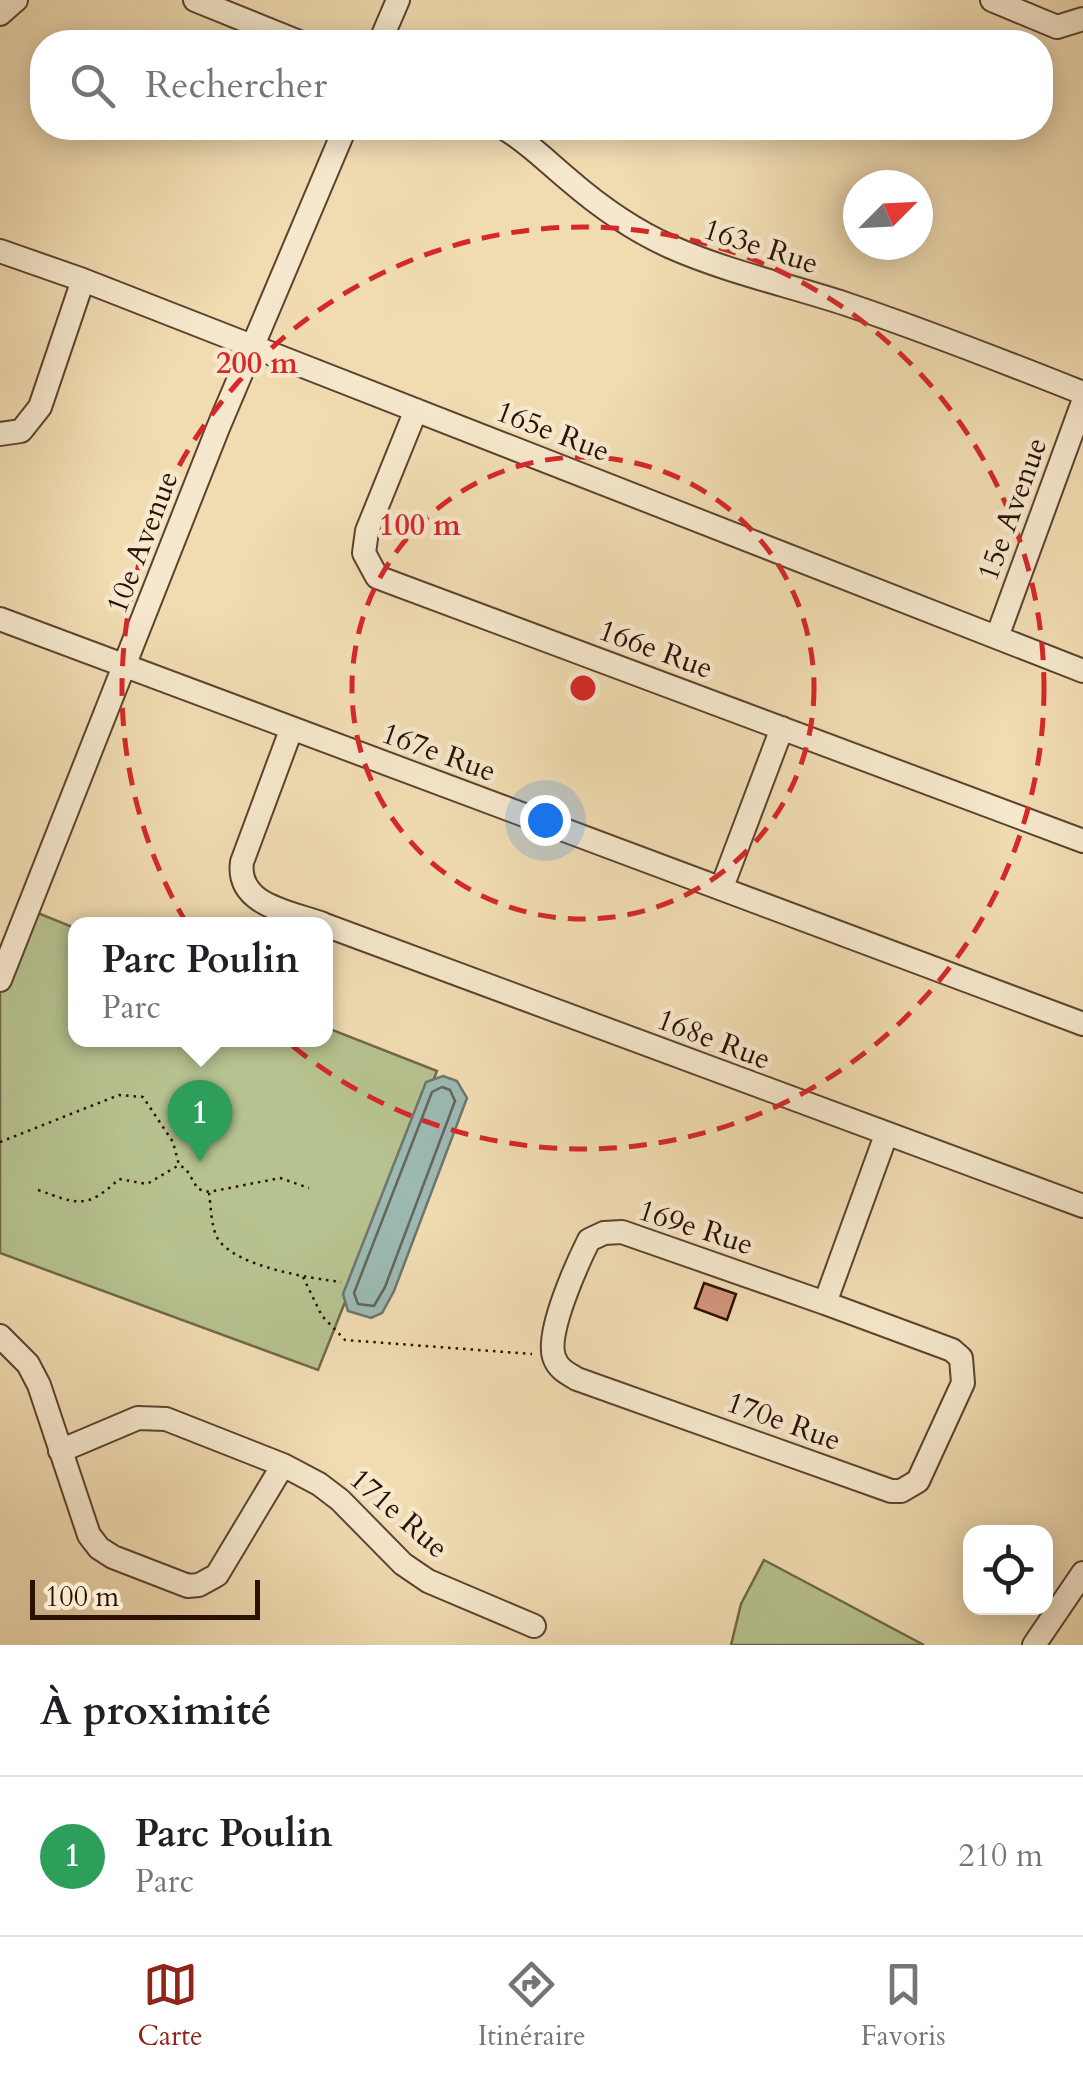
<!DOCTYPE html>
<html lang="fr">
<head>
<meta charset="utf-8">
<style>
  body { margin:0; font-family:Cardo,serif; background:#f2f2f2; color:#202124 }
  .controls { position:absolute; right:30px; bottom:30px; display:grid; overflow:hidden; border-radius:20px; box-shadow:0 5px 25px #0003 }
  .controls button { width:90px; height:90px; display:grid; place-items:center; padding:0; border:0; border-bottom:2px solid #e0e0e0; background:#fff; color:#202124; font:50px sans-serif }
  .compass { position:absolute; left:843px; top:170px; width:90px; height:90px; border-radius:50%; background:#fff; box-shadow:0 5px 25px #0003; rotate:66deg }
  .scale { position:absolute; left:30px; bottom:25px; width:230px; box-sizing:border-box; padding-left:10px; border:5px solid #2b1004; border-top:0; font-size:28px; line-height:35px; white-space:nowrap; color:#2b1004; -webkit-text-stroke:8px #f6e8cd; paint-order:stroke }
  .you { position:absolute; left:545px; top:820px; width:35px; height:35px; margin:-25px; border:8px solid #fff; border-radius:50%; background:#1a73e8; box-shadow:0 0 0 15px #1a73e833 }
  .badge { display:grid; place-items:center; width:65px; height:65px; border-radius:50%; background:#8f2418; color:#fff; font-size:32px; font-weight:700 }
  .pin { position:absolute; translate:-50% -82px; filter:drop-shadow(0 2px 5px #0008) }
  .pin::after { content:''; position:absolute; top:52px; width:35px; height:30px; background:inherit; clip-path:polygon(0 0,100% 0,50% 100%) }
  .popup { position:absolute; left:68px; top:917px; width:265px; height:130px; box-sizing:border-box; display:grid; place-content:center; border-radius:20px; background:#fff; filter:drop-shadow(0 2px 8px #0005); font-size:32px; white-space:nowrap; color:#757577 }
  .popup b { font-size:38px; color:#202124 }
  .popup::after { content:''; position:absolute; left:50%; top:100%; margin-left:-20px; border:20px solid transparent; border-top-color:#fff }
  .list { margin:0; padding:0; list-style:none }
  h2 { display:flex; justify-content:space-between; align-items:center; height:130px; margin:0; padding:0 40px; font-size:42px }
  h2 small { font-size:32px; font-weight:400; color:#757577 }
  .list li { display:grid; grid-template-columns:65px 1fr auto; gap:30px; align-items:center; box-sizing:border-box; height:160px; padding:0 40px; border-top:2px solid #e0e0e0 }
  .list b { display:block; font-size:38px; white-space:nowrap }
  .list p { margin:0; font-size:32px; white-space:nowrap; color:#757577 }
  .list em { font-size:32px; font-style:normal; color:#757577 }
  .icon { flex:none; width:55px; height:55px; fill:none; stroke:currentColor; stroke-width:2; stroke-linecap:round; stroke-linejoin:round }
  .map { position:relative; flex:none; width:1083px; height:1645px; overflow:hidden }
  .search { position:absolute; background:#fff; box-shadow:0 5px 25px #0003; left:30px; right:30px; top:30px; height:110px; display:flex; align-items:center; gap:25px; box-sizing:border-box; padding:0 35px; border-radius:40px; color:#757577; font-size:38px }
  .sheet { height:290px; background:#fff }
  nav { display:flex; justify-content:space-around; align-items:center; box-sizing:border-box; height:140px; border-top:2px solid #e0e0e0; background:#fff; font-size:28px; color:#757577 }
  nav a { display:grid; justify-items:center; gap:5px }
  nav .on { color:#8f2418 }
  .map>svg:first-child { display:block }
</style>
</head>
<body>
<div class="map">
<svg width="1083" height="1645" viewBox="0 0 1083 1645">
  <rect width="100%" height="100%" fill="#f1dcb2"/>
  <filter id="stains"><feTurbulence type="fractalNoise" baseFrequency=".002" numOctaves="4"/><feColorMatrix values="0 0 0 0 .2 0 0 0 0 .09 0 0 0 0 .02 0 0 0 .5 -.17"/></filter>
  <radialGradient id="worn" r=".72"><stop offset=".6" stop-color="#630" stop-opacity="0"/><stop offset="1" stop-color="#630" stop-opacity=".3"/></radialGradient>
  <path fill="#b6c28f" stroke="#70694a" stroke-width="2.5" d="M28 909 75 928V1040H325V1027L437 1071 318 1370 0 1253V980Z
    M764 1560 924 1645H731L741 1604Z"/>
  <path fill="#9cbab3" stroke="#6f766d" stroke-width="2.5" d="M443 1076 457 1081 467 1098 394 1291 382 1313 371 1318 348 1311 343 1294 426 1082Z"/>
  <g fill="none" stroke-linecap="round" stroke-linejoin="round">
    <path stroke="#64655c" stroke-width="2.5" d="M442 1087 450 1090 455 1101 385 1287 374 1306 358 1304 354 1293 432 1092Z"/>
  </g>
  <path fill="#d3947a" stroke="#2b1004" stroke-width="2.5" d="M704 1283 736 1294 727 1320 695 1308Z"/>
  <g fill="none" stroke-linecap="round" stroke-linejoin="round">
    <g stroke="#5c4330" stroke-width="26">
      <path id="minor" d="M195 0 299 42
        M992 0 1057 27 1083 19
        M0 14 16 0
        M380 42 398 0
        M504 128C529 143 546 161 569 180 599 206 635 231 671 247 728 272 788 285 846 304 926 331 1005 362 1083 393
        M0 251 83 280 1083 671
        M416 410 367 531 364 553 377 577 1083 841
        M0 434 21 431 40 407 83 280
        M0 619 1083 1024
        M997 637 1083 402
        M291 730 242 862C236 906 291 912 323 924
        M722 887 782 728
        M325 925 1083 1206
        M0 980 218 428 345 128
        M825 1303 952 1350 961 1358 963 1383 918 1481 901 1491H891L577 1379C567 1373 558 1369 554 1357 546 1332 577 1264 589 1240L604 1233 622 1232 825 1303 886 1135
        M0 1336 28 1364 39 1385 89 1535 99 1548 113 1557 188 1586 199 1585 217 1575 283 1465
        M60 1451 138 1418 166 1419 283 1465 319 1484 340 1500 403 1564 428 1581 534 1626
        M1034 1645 1083 1573"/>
    </g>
    <path stroke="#2b1004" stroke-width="2.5" stroke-dasharray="2.5 5" stroke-linecap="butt" d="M0 1142 119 1095 143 1097 173 1142 179 1165 186 1169 198 1189 209 1192 280 1178 309 1188
      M38 1190C78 1204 86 1210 119 1179L147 1184 179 1165
      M209 1193C211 1206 211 1228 218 1239 236 1267 310 1278 341 1282
      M303 1277 322 1316 345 1340 532 1354"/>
    <use href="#minor" stroke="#f6e8cd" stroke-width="22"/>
  </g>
  <g fill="none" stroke="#d62828" stroke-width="5" stroke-dasharray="18 12">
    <circle cx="583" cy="688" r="231"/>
    <circle cx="583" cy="688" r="461"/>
  </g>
  <g text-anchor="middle" stroke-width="9" stroke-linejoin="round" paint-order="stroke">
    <g font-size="30" fill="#2b1004" stroke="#f6e8cd">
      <text transform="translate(761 246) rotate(18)" y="10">163e Rue</text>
      <text transform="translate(553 431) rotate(21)" y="10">165e Rue</text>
      <text transform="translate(1012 509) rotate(-70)" y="10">15e Avenue</text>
      <text transform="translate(142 542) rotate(-69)" y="10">10e Avenue</text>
      <text transform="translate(656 649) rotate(20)" y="10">166e Rue</text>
      <text transform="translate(439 752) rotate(20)" y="10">167e Rue</text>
      <text transform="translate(714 1039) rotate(21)" y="10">168e Rue</text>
      <text transform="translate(696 1227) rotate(18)" y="10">169e Rue</text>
      <text transform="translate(784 1421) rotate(20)" y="10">170e Rue</text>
      <text transform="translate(399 1513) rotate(41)" y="10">171e Rue</text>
    </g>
  </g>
  <circle cx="583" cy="688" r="15" fill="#d62828" stroke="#f6e8cd" stroke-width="5"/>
  <g font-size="30" text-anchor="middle" font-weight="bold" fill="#d62828" stroke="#f6e8cd" stroke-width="9" stroke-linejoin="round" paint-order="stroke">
    <text x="257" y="373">200 m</text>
    <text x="420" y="535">100 m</text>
  </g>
  <rect width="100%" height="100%" filter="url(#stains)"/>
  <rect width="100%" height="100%" fill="url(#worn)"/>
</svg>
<div class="controls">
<button><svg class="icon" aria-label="locate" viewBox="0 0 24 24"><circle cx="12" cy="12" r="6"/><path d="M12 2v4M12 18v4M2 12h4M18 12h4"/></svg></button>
</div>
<svg class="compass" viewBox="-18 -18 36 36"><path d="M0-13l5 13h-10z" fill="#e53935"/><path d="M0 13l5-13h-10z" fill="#757577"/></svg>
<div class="scale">100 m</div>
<div class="you"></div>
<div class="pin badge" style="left:200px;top:1162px;background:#2e9e5b">1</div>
<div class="popup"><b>Parc Poulin</b>Parc</div>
<div class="search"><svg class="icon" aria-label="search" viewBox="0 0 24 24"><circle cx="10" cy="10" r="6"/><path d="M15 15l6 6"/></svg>Rechercher</div>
</div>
<section class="sheet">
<h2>À proximité<small></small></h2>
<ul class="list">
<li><span class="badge" style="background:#2e9e5b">1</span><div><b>Parc Poulin</b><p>Parc</p></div><em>210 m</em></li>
</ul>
</section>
<nav>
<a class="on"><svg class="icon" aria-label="map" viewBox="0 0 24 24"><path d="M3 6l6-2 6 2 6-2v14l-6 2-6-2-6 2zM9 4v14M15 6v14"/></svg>Carte</a>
<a><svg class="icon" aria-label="directions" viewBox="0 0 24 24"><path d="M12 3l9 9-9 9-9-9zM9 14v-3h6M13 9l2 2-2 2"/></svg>Itinéraire</a>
<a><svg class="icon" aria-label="saved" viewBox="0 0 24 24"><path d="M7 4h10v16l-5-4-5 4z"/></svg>Favoris</a>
</nav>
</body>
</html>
